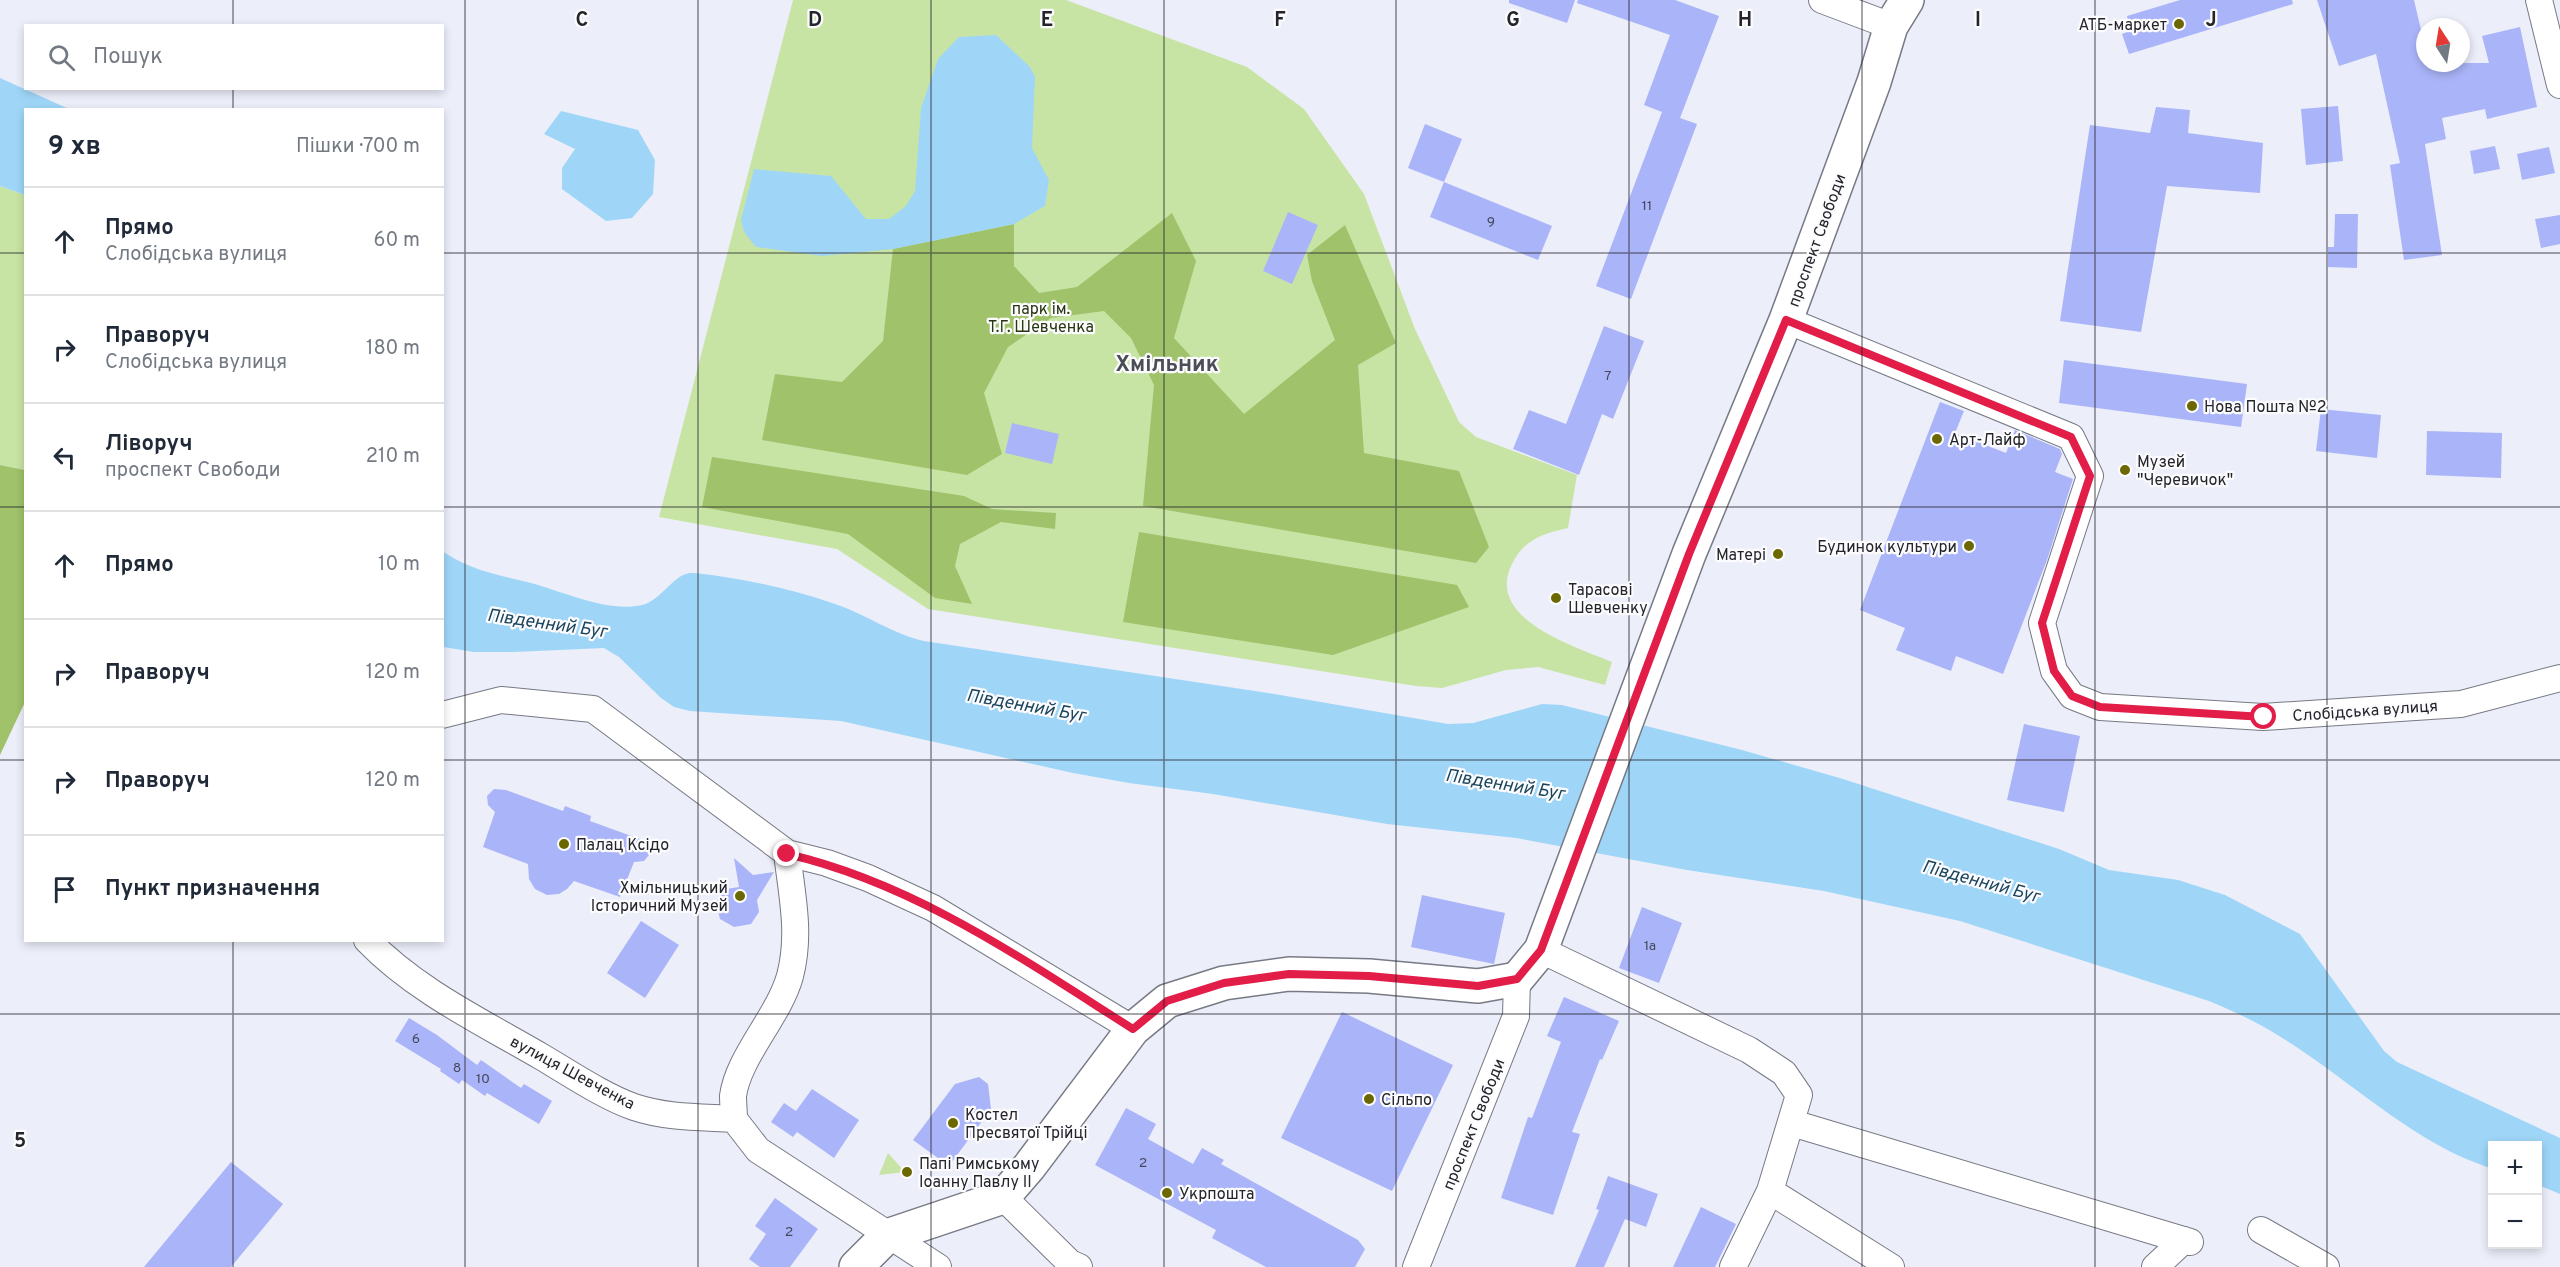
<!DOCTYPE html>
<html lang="uk">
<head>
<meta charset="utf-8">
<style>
  body { margin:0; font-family:Overpass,sans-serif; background:#f2f2f3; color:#1f2937 }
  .controls { position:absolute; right:18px; bottom:18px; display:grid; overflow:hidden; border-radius:0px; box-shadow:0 3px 9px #0003 }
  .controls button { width:54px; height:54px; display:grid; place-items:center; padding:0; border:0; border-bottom:2px solid #e0e1e3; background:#fff; color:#1f2937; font:30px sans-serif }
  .compass { position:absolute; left:2416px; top:18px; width:54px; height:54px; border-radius:50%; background:#fff; box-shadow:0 3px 9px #0003; rotate:348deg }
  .stop { position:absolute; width:18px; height:18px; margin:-14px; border:4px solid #e11d48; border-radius:50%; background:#fff }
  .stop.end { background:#e11d48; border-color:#fff; box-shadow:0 2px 6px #0008 }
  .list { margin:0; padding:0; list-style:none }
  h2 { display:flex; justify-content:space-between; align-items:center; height:78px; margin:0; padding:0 24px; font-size:26px }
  h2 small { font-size:20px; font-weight:400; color:#747a83 }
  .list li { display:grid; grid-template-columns:39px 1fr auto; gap:18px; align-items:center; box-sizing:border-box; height:108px; padding:0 24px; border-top:2px solid #e0e1e3 }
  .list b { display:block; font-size:22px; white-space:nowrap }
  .list p { margin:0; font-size:20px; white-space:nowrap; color:#747a83 }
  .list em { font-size:20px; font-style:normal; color:#747a83 }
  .icon { flex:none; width:33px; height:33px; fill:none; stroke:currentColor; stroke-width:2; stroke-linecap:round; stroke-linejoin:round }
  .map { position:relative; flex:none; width:2560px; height:1267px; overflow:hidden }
  .search { position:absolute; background:#fff; box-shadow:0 3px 9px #0003; left:24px; top:24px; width:420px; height:66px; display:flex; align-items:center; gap:15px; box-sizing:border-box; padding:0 21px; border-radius:0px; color:#747a83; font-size:22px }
  .panel { position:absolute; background:#fff; box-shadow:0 3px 9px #0003; left:24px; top:108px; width:420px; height:834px; border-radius:0px }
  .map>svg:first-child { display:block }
</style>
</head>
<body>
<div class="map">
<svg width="2560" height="1267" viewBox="0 0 2560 1267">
  <rect width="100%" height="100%" fill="#eceefa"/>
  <path fill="#c8e4a4" d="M793 0H1066L1247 67 1304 109 1364 194 1415 329 1459 422 1476 437 1577 475 1568 528C1544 533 1523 540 1512 564 1484 619 1576 647 1612 662L1605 685 1538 667 1506 670 1442 688 1416 686 928 609 837 549 659 517Z
    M0 186 25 195V470L0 465Z
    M888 1153 905 1172 879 1175Z"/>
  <path fill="#9fc26a" d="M1172 213 1196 261 1174 338 1244 414 1335 340 1312 281 1307 255 1345 225 1396 343 1358 365 1364 453 1459 471 1489 547 1476 563 1143 506 1154 385 1131 338 1104 311 1051 318 1008 347 984 393 1002 454 967 475 762 440 775 374 842 382 883 341 893 249 1014 224V266L1039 293 1077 287Z
    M712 457 964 496 992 509 1056 513 1055 529 1001 522 960 544 955 566 972 604 935 598 848 534 702 507Z
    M0 465 25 470V702L0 755Z
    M1139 532 1457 585 1469 607 1333 655 1123 622Z"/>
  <path fill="#9fd6f8" d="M996 35 1030 67 1035 77 1032 148 1049 180 1045 206 1014 224 893 249 822 256 756 247 744 232 741 220 754 169 831 176 866 219H889L906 206 915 191 921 108 938 59 959 37Z
    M0 78 69 109 26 110 25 195 0 186Z
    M561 111 638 130 655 160 653 194 632 218 606 221 562 189V168L575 149 544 134Z
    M442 551C451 557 460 562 470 566 490 574 511 578 531 583 564 592 609 613 642 605 663 600 674 571 694 573 741 578 787 588 832 603 864 613 892 634 924 641L1268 693 1448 724 1473 723 1542 704 1562 705 1742 750 1843 779 2059 849 2109 870 2178 880 2225 895 2300 934 2384 1051 2397 1062 2560 1138V1194L2538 1185V1146H2492V1169C2474 1162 2455 1155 2438 1145 2379 1112 2329 1065 2271 1031 2251 1019 2230 1010 2209 1001L1960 921 1824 891 1687 870 1516 838 1387 824 1213 794 1129 783 1073 773 841 721 690 711 674 707 661 698 619 657 604 648 514 652H474L443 647Z"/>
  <path fill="#aab4f8" d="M1509 0H1575L1567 23 1509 3Z
    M1578 0H1675L1719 16 1680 118 1697 124 1631 299 1596 286 1662 112 1644 105 1670 35 1577 3Z
    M2180 0H2292L2293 4 2129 54 2122 34 2130 31 2127 16Z
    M2317 0H2414L2425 47V63H2489L2482 36 2520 27 2537 107 2487 119 2485 109 2442 118 2446 139 2425 144 2442 255 2404 260 2390 165 2400 163 2376 54 2339 66Z
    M2338 106 2343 161 2306 165 2301 109Z
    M2156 107 2190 110 2188 133 2263 143 2260 193 2167 186 2141 332 2060 321 2090 125 2150 133Z
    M1425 124 1462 139 1444 182 1408 168Z
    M2495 146 2500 169 2474 174 2470 151Z
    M2549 147 2555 173 2522 180 2517 154Z
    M1444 182 1552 226 1538 260 1430 217Z
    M1288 212 1318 225 1292 284 1263 271Z
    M2335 214H2358L2357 268 2328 267V247H2334Z
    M2560 215V244L2541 248 2535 219Z
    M1604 326 1644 341 1613 419 1602 414 1579 475 1513 449 1529 410 1566 424Z
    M2064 360 2247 384 2241 427 2059 403Z
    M1940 402 1964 411 1955 433 2006 453 2015 430 2060 449 2062 454 2055 472 2073 479 2047 560 2003 674 1956 656 1951 671 1896 650 1905 628 1860 610Z
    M2321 409 2381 415 2377 458 2316 451Z
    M1012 423 1059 434 1052 464 1005 453Z
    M2427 431 2502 433 2501 478 2426 475Z
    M2024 724 2080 736 2064 812 2007 800Z
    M494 789 506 790 563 811 565 806 591 816 590 821 645 841 649 855 644 861 634 862 620 897 574 881 567 889 559 894 547 895 535 889 529 879 528 864 483 847 495 812 488 805 487 796Z
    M734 858 753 875 774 872 757 900 759 912 751 924 734 927 720 919 716 902 726 889 739 887Z
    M1422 895 1505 913 1494 964 1411 947Z
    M1642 907 1682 923 1659 983 1619 968Z
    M641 921 679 945 645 998 607 973Z
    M1564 997 1619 1021 1602 1060 1600 1059 1572 1132 1580 1134 1553 1215 1501 1198 1528 1117 1532 1118 1561 1042 1547 1036Z
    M1342 1012 1453 1065 1392 1191 1281 1138Z
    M409 1018 437 1035 477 1065 481 1060 521 1088 524 1084 552 1101 539 1124 487 1093 485 1096 462 1080 459 1084 440 1071 441 1069 395 1041Z
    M979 1077 988 1084 991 1109 949 1166 913 1140 955 1084Z
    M812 1089 859 1120 834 1158 797 1132 793 1137 771 1122 784 1103 796 1111Z
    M1126 1108 1156 1124 1148 1139 1193 1164 1202 1148 1224 1160 1221 1164 1358 1240 1365 1249 1355 1267H1266L1212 1238 1216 1230 1095 1165Z
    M231 1162 283 1204 231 1267H144Z
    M1608 1176 1658 1194 1646 1227 1625 1219 1604 1267H1575L1599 1210 1596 1209Z
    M775 1198 818 1229 790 1267H760L749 1259 766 1234 755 1226Z
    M1701 1207 1736 1224 1715 1267H1673Z"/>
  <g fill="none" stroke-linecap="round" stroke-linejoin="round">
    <g stroke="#777984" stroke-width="28">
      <path id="minor" d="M1822 0 1891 26
        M2539 0 2560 85
        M1786 320 2071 437 2090 476 2042 623 2054 671 2072 696 2100 707 2263 717 2461 704 2560 678
        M442 715 501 700 593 709 787 853 827 863 868 878 933 908 1133 1029
        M367 940C415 990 482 1022 542 1057 569 1073 605 1097 634 1107 667 1118 700 1117 734 1119L758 1150 938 1267
        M1541 950 1749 1050 1784 1073 1799 1095 1770 1191 1733 1267
        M734 1119C734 1112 733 1103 733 1096 738 1057 779 1016 790 976 801 934 792 896 787 853
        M1792 1123 2190 1242
        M1770 1191 1891 1267
        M1003 1197 1070 1263 1079 1267
        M2261 1230 2326 1267
        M1416 1267 1516 1016 1517 979
        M2155 1267 2184 1240"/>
    </g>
    <g stroke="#777984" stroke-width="36">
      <path id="major" d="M856 1267 887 1236 1003 1197 1029 1167 1133 1029 1167 1001 1224 983 1289 974 1369 976 1478 986 1517 979 1541 950 1689 554 1786 320 1874 82 1891 26 1907 0"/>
    </g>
    <use href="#minor" stroke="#fff" stroke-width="26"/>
    <use href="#major" stroke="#fff" stroke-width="33"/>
  </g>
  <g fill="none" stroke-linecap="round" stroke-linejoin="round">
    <path stroke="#e11d48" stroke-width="8" d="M787 854C914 883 1024 960 1133 1029L1167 1001 1224 983 1289 974 1369 976 1478 986 1517 979 1541 950 1689 554 1786 320 2071 437 2090 476 2042 623 2054 671 2072 696 2100 707 2264 717"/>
  </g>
  <path fill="none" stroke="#24252a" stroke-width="1.5" stroke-opacity="0.55" d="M233 0V26M465 0V1267M698 0V1267M931 0V1267M1164 0V1267M1396 0V1267M1629 0V1267M1862 0V1267M2095 0V1267M2327 0V1267M233 88V110M0 253H26M442 253H2560M0 507H26M442 507H2560M0 760H26M442 760H2560M233 940V1267M0 1014H2560"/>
  <g fill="#6b6802" stroke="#fcfcfe" stroke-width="2">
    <circle cx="2179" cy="24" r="6"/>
    <circle cx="2192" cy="406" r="6"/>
    <circle cx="1937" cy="439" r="6"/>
    <circle cx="2125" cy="470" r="6"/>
    <circle cx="1969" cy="546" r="6"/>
    <circle cx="1778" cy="554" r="6"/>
    <circle cx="1556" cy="598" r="6"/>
    <circle cx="564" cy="844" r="6"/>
    <circle cx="740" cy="896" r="6"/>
    <circle cx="1369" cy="1099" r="6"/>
    <circle cx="953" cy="1123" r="6"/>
    <circle cx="907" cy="1172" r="6"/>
    <circle cx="1167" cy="1193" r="6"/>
  </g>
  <g text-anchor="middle" stroke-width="4.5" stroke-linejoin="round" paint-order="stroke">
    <g font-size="14" fill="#46495e">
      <text x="1647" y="210">11</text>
      <text x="1491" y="226">9</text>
      <text x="1608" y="380">7</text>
      <text x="1650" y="950">1а</text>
      <text x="416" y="1043">6</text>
      <text x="457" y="1072">8</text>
      <text x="483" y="1083">10</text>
      <text x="1143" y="1167">2</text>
      <text x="789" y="1236">2</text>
    </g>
    <g font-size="16" fill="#24252a" stroke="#fcfcfe" text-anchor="start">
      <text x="2167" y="30" text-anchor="end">АТБ-маркет</text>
      <text x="2204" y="412">Нова Пошта №2</text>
      <text x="1949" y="445">Арт-Лайф</text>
      <text x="2137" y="467">Музей<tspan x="2137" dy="18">"Черевичок"</tspan></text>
      <text x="1957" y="552" text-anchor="end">Будинок культури</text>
      <text x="1766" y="560" text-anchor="end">Матері</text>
      <text x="1568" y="595">Тарасові<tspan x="1568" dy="18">Шевченку</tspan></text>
      <text x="576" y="850">Палац Ксідо</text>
      <text x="728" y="893" text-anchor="end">Хмільницький<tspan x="728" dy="18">Історичний Музей</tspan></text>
      <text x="1381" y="1105">Сільпо</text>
      <text x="965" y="1120">Костел<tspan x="965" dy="18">Пресвятої Трійці</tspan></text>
      <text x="919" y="1169">Папі Римському<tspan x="919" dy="18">Іоанну Павлу ІІ</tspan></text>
      <text x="1179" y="1199">Укрпошта</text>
    </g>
    <g font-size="16" fill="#24252a" stroke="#fcfcfe">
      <text transform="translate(1816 240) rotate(-70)" y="6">проспект Свободи</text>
      <text transform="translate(2365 710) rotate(-4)" y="6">Слобідська вулиця</text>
      <text transform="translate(573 1072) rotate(28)" y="6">вулиця Шевченка</text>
      <text transform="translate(1473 1124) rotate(-68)" y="6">проспект Свободи</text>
    </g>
    <g font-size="16" fill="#283511" stroke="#fcfcfe">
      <text x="1041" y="314">парк ім.<tspan x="1041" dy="18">Т.Г. Шевченка</tspan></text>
    </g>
    <g font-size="18" font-style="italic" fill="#1b455c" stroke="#fcfcfe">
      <text transform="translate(547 623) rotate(8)" y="6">Південний Буг</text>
      <text transform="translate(1026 705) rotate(10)" y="6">Південний Буг</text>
      <text transform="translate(1505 784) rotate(9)" y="6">Південний Буг</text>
      <text transform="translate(1981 881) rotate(15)" y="6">Південний Буг</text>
    </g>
    <g font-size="22" font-weight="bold" fill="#4b4d57" stroke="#fcfcfe">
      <text x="1167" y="371">Хмільник</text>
    </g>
  </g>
  <g font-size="20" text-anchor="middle" font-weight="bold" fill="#24252a" stroke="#fcfcfe" stroke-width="4.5" stroke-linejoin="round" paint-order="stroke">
    <text x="582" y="26">C</text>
    <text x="815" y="26">D</text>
    <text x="1047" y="26">E</text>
    <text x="1280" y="26">F</text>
    <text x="1513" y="26">G</text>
    <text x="1745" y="26">H</text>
    <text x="1978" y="26">I</text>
    <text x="2211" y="26">J</text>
    <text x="20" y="1147">5</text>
  </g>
</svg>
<div class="controls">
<button>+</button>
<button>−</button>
</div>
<svg class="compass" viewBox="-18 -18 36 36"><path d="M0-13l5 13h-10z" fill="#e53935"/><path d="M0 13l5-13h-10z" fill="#747a83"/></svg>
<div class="stop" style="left:2264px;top:717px"></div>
<div class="stop end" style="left:787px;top:854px"></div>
<div class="search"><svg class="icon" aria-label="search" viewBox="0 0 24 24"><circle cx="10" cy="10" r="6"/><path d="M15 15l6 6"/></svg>Пошук</div>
<section class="panel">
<h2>9 хв<small>Пішки · 700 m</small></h2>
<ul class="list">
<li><svg class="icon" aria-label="ahead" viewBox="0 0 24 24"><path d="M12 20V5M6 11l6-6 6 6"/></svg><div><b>Прямо</b><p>Слобідська вулиця</p></div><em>60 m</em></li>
<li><svg class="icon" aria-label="right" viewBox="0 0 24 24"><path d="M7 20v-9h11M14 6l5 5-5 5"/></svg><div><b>Праворуч</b><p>Слобідська вулиця</p></div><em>180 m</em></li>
<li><svg class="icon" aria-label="left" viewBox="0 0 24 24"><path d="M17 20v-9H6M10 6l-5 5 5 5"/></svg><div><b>Ліворуч</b><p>проспект Свободи</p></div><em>210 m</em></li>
<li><svg class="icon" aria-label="ahead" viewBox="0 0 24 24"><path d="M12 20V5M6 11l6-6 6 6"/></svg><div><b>Прямо</b></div><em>10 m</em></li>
<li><svg class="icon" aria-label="right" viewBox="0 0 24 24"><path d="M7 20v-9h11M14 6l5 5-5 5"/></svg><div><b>Праворуч</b></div><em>120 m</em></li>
<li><svg class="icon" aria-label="right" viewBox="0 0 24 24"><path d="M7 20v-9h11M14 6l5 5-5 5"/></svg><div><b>Праворуч</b></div><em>120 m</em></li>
<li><svg class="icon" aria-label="arrive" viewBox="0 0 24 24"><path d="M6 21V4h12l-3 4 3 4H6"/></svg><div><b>Пункт призначення</b></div></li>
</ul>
</section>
</div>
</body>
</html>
